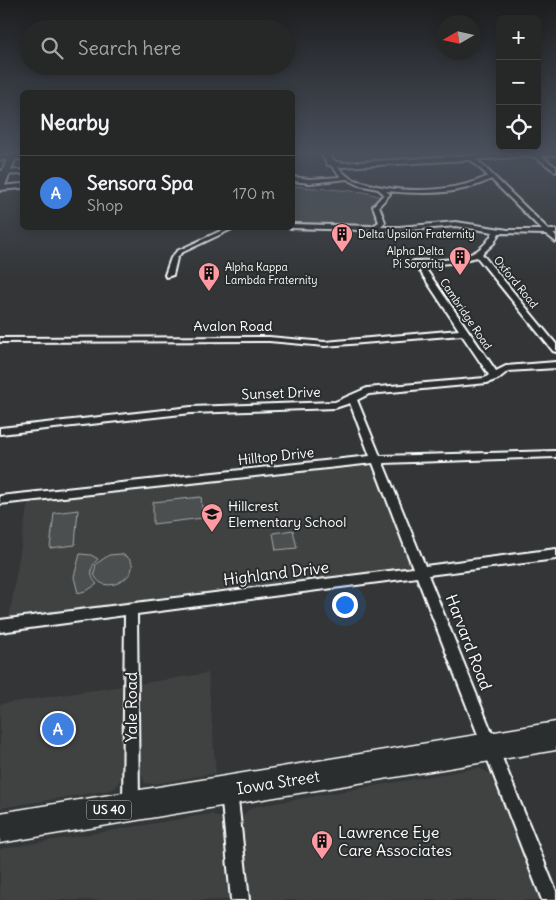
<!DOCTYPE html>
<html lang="en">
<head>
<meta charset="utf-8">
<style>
  body { margin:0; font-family:Delius,sans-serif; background:#2e3030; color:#f1f3f6 }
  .controls { position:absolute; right:15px; top:15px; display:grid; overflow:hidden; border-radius:8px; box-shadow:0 2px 12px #0003 }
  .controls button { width:45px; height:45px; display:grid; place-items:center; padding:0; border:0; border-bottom:1px solid #424445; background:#262828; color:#f1f3f6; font:25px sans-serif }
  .compass { position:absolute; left:436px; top:15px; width:45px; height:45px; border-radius:50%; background:#262828; box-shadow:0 2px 12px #0003; rotate:261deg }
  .you { position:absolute; left:344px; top:604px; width:18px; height:18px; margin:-12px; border:4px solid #fff; border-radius:50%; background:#1a73e8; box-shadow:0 0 0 8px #1a73e833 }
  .badge { display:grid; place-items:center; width:32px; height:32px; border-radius:50%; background:#db2777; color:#fff; font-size:16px; font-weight:700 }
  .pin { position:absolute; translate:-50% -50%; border:2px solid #fff; box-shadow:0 1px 5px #0006 }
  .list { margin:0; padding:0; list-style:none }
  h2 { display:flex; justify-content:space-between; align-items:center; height:65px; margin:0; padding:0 20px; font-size:21px }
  h2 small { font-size:16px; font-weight:400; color:#a4a6a8 }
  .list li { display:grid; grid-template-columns:32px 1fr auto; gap:15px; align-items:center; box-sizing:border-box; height:75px; padding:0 20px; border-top:1px solid #424445 }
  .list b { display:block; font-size:19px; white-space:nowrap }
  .list p { margin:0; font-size:16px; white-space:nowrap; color:#a4a6a8 }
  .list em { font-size:16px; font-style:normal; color:#a4a6a8 }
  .icon { flex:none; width:28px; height:28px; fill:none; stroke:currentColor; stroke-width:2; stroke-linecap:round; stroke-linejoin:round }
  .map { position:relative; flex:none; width:556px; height:900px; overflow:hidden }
  .search { position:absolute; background:#262828; box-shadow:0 2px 12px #0003; left:20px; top:20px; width:275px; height:55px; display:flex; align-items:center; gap:12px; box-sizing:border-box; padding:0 18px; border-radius:28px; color:#a4a6a8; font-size:19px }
  .panel { position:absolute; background:#262828; box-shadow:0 2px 12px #0003; left:20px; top:90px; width:275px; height:140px; border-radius:8px }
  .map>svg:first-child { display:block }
</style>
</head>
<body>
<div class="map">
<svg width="556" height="900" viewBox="0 0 556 900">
  <rect width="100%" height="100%" fill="#333536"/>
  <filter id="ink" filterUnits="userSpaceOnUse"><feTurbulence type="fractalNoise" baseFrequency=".02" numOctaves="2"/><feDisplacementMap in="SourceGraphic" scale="10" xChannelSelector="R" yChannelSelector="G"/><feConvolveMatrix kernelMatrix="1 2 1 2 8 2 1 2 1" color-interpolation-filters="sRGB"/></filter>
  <g filter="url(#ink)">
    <path fill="#404243" d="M326 152H556L342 164 333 162Z
      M368 465 375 468 412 562 409 566 406 568 9 620 28 502Z
      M208 673 216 773 154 784 145 783 139 768 138 684Z
      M123 686V775L115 788 110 790 0 808V704Z
      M478 768 491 774 495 780 540 900H250L242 824V817L248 810 253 807Z
      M211 814 220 818 225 827 231 900H0V849Z"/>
    <path fill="#4c4f50" stroke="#a6a7a8" d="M292 186 364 192 382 197 377 201 374 207 379 222 374 225 368 226 293 224Z
      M201 497 203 518 153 524V502Z
      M78 510 75 545 50 548 54 513Z
      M293 530 297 548 276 550 273 533Z
      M80 554 91 555 98 559C90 567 89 576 97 584L88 590 78 593 74 577Z
      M121 554C154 566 105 603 94 574L96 564 109 555Z"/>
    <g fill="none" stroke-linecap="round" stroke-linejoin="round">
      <g stroke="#fff" stroke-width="4">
        <path id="street" d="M534 154H538L556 167V172L534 156Z
          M22 155V159L0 160V156Z
          M470 157H474L549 230H556V234H553L556 236V242L546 234 499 233 494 243 482 254 556 344V352L553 351 477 257 451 263 423 265 496 371 506 366 556 362V368L508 371 498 379 487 383 369 394 357 400 380 456 556 451V457L383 463 425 566 556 549V559L428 575 556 891V900H542L417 577 137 614 139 805 137 811 131 813 125 811 123 805 125 615 0 632V620L413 568 373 463 0 504V496L370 456 350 403 335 408 191 413 0 434V428L191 407 335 402 367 388 485 378 489 375 462 335 325 346 269 341 0 342V338L269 337 325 342 459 330 416 265 411 263 414 261C445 260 478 263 493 232L456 226 399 231 290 228H292V224L373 226 379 222 373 206 384 194 378 189 359 185 347 179 310 183 292 181V177L310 179 341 177 331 165 334 163C338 166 341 171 345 174 349 178 357 181 362 182 397 194 455 193 488 176L470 159ZM491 179 542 230H508L456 222 399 227H380L385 222 379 206 390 194 386 191C421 194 459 196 491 179Z
          M22 170V174L0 175V171Z
          M22 184V188L0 190V186Z
          M227 228H234L181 253 177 258 173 275 166 277 165 275 171 258 177 251Z
          M229 783 235 785 237 791 249 900H231L221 791 223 785Z"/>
      </g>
      <g stroke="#fff" stroke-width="4">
        <path id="secondary" d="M10 152H18L4 188 0 191V177Z
          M320 152H328L334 161 341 163 530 152H556V155L341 167 328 165Z"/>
      </g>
      <g stroke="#fff" stroke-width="3">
        <path id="highway" d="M556 722V750L0 843V813Z"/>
      </g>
      <use href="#street" fill="#2a2d2e" fill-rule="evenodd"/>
      <use href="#secondary" fill="#2a2d2e" fill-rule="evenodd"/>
      <use href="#highway" fill="#2a2d2e" fill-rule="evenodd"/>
    </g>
  </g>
  <linearGradient id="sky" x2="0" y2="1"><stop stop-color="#1c1d1e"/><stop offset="0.55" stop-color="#4a515d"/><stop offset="1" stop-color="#4a515d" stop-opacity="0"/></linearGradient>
  <rect width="556" height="278" fill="url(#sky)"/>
  <defs>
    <g id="building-pin" transform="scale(1.125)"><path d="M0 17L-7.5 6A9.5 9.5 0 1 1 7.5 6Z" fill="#ff9aa2" stroke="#2a2d2e"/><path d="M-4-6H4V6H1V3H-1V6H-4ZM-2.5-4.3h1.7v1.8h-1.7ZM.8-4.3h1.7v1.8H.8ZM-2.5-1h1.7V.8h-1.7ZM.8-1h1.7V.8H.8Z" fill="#111"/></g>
    <g id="school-pin" transform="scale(1.125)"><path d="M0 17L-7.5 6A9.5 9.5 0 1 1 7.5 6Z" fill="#ff9aa2" stroke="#2a2d2e"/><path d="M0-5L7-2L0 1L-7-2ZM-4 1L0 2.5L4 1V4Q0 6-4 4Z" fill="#111"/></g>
  </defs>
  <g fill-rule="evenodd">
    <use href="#building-pin" x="342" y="234"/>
    <use href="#building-pin" x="460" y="257"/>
    <use href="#building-pin" x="209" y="273"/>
    <use href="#school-pin" x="212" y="514"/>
    <use href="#building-pin" x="322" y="841"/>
  </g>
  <g text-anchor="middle" stroke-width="4" stroke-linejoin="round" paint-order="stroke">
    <g font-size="11" fill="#fff" stroke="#2a2d2e" text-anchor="start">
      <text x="358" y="238">Delta Upsilon Fraternity</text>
      <text x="444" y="255" text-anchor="end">Alpha Delta<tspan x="444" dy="13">Pi Sorority</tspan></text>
      <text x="225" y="271">Alpha Kappa<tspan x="225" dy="13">Lambda Fraternity</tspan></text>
    </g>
    <g font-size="11" fill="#fff" stroke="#2a2d2e">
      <text transform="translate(516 282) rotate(51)" y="4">Oxford Road</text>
      <text transform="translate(466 314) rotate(56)" y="4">Cambridge Road</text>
    </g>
    <rect fill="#2a2d2e" stroke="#bfc0c0" stroke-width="1" x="86.5" y="800.5" width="45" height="19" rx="4"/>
    <g font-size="12" font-weight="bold" fill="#fff">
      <text x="109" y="814">US 40</text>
    </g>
    <g font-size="14" fill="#fff" stroke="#2a2d2e">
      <text x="233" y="331">Avalon Road</text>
      <text transform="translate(281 393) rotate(-2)" y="5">Sunset Drive</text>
      <text transform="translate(276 456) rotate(-6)" y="5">Hilltop Drive</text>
    </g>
    <g font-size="14" fill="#fff" stroke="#2a2d2e" text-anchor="start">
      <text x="228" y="511">Hillcrest<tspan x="228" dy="16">Elementary School</tspan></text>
    </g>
    <g font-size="16" fill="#fff" stroke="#2a2d2e">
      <text transform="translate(276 573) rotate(-7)" y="6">Highland Drive</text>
      <text transform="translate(469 642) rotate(69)" y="6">Harvard Road</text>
      <text transform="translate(131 707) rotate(-90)" y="6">Yale Road</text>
      <text transform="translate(278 782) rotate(-9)" y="6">Iowa Street</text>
    </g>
    <g font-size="16" fill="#fff" stroke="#2a2d2e" text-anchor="start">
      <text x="338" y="838">Lawrence Eye<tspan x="338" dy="18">Care Associates</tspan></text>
    </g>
  </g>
</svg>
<div class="controls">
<button>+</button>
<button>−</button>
<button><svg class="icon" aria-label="locate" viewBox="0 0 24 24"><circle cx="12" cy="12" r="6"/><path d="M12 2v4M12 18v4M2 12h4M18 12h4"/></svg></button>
</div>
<svg class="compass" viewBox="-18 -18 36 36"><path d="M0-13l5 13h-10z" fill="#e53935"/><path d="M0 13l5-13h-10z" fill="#a4a6a8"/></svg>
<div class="you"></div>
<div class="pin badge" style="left:58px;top:729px;background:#3f7fe0">A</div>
<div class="search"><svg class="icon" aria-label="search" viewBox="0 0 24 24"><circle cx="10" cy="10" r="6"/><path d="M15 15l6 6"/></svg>Search here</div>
<section class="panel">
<h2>Nearby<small></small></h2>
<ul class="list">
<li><span class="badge" style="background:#3f7fe0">A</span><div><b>Sensora Spa</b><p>Shop</p></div><em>170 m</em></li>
</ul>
</section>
</div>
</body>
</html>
